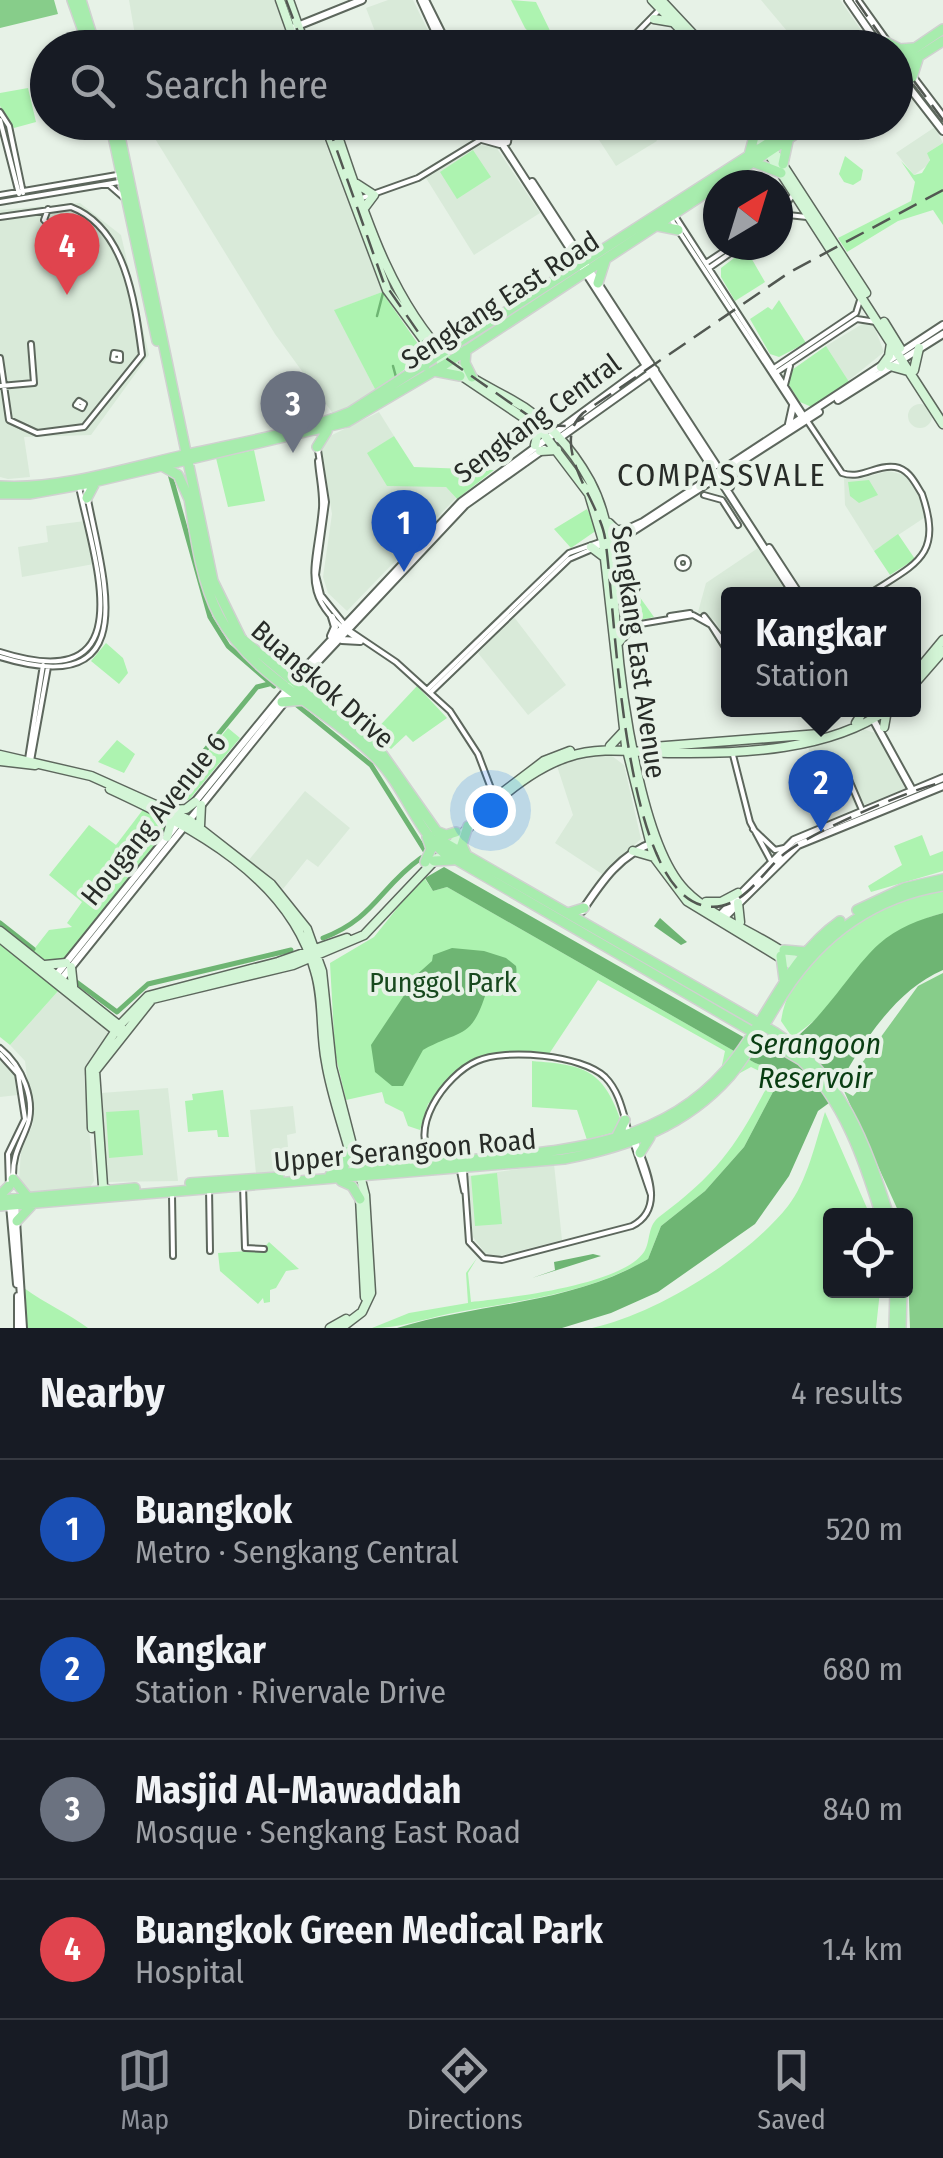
<!DOCTYPE html>
<html lang="en">
<head>
<meta charset="utf-8">
<style>
  body { margin:0; font-family:"Fira Sans Condensed",sans-serif; background:#242831; color:#f1f3f6 }
  .controls { position:absolute; right:30px; bottom:30px; display:grid; overflow:hidden; border-radius:10px; box-shadow:0 2px 8px #0004 }
  .controls button { width:90px; height:90px; display:grid; place-items:center; padding:0; border:0; border-bottom:2px solid #363941; background:#171b24; color:#f1f3f6; font:50px sans-serif }
  .compass { position:absolute; left:703px; top:170px; width:90px; height:90px; border-radius:50%; background:#171b24; box-shadow:0 2px 8px #0004; rotate:38deg }
  .you { position:absolute; left:490px; top:810px; width:35px; height:35px; margin:-25px; border:8px solid #fff; border-radius:50%; background:#1a73e8; box-shadow:0 0 0 15px #1a73e833 }
  .badge { display:grid; place-items:center; width:65px; height:65px; border-radius:50%; background:#8c9099; color:#fff; font-size:32px; font-weight:700 }
  .pin { position:absolute; translate:-50% -82px; filter:drop-shadow(0 2px 5px #0008) }
  .pin::after { content:''; position:absolute; top:52px; width:35px; height:30px; background:inherit; clip-path:polygon(0 0,100% 0,50% 100%) }
  .popup { position:absolute; left:721px; top:587px; width:200px; height:130px; box-sizing:border-box; display:grid; place-content:center; border-radius:10px; background:#171b24; filter:drop-shadow(0 2px 8px #0005); font-size:32px; white-space:nowrap; color:#9ea1a6 }
  .popup b { font-size:38px; color:#f1f3f6 }
  .popup::after { content:''; position:absolute; left:50%; top:100%; margin-left:-20px; border:20px solid transparent; border-top-color:#171b24 }
  .list { margin:0; padding:0; list-style:none }
  h2 { display:flex; justify-content:space-between; align-items:center; height:130px; margin:0; padding:0 40px; font-size:42px }
  h2 small { font-size:32px; font-weight:400; color:#9ea1a6 }
  .list li { display:grid; grid-template-columns:65px 1fr auto; gap:30px; align-items:center; box-sizing:border-box; height:140px; padding:0 40px; border-top:2px solid #363941 }
  .list b { display:block; font-size:38px; white-space:nowrap }
  .list p { margin:0; font-size:32px; white-space:nowrap; color:#9ea1a6 }
  .list em { font-size:32px; font-style:normal; color:#9ea1a6 }
  .icon { flex:none; width:55px; height:55px; fill:none; stroke:currentColor; stroke-width:2; stroke-linecap:round; stroke-linejoin:round }
  .map { position:relative; flex:none; width:943px; height:1328px; overflow:hidden }
  .search { position:absolute; background:#171b24; box-shadow:0 2px 8px #0004; left:30px; right:30px; top:30px; height:110px; display:flex; align-items:center; gap:25px; box-sizing:border-box; padding:0 35px; border-radius:55px; color:#9ea1a6; font-size:38px }
  .sheet { height:690px; background:#171b24 }
  nav { display:flex; justify-content:space-around; align-items:center; box-sizing:border-box; height:140px; border-top:2px solid #363941; background:#171b24; font-size:28px; color:#9ea1a6 }
  nav a { display:grid; justify-items:center; gap:5px }
  nav .on { color:#8c9099 }
  .map>svg:first-child { display:block }
</style>
</head>
<body>
<div class="map">
<svg width="943" height="1328" viewBox="0 0 943 1328">
  <rect width="100%" height="100%" fill="#e7f2e7"/>
  <path fill="#d9ead9" d="M129 0H274L291 47H137Z
    M388 0H413L436 47H381L366 8Z
    M761 0H840L873 47H778L792 37Z
    M151 123H318L382 292 335 310 376 391 334 415 275 334 154 137Z
    M588 123H645L657 141 616 166Z
    M935 127 943 143 927 153 931 155 928 165 914 175 896 153Z
    M479 145 496 147 540 213 474 255 426 178Z
    M80 203 121 235 149 355 91 435 24 437 30 477 8 479 0 477V210Z
    M864 323 874 326 884 352 848 381 826 346Z
    M908 416a12 12 0 1 1 24 0a12 12 0 1 1-24 0Z
    M379 412 394 436 368 454 446 487 456 498 347 611 328 593 323 577 332 514 321 447 328 437Z
    M888 471 905 475 930 514 874 551 845 505 844 478 856 480Z
    M85 521 94 564 22 577 18 547 48 542 46 526Z
    M758 548 790 594H728V642L715 621 698 612 706 583Z
    M514 617 566 685 528 715 478 653Z
    M863 729 878 734 905 789 856 808 843 780 819 790 808 746Z
    M608 753 624 765 641 839 602 874 555 843 573 815 557 766 573 758Z
    M305 791 350 828 318 867 307 859 283 889 248 861Z
    M59 990 111 1032 84 1076 94 1181 90 1187 31 1192 19 1181 21 1151 33 1124 25 1061 10 1045Z
    M0 1058 16 1070 18 1095 0 1097Z
    M168 1088 178 1181 104 1182 101 1093Z
    M293 1106 296 1133 287 1135 290 1171 256 1174 250 1110Z
    M554 1164 562 1240 499 1256 485 1253 473 1237 468 1176Z"/>
  <path fill="#adf3b0" d="M511 0 536 2 558 47H542L525 28Z
    M28 88 36 122 14 128 0 106V93Z
    M943 143V225L933 210 898 221 847 252 838 238 911 201 915 182 901 161 914 175 922 173 930 160 927 153Z
    M473 150 491 177 457 199 440 172Z
    M845 156 863 170 861 180 853 185 844 182 839 174Z
    M746 249 765 282 735 301 721 277V268Z
    M382 292 425 354 376 391 334 310Z
    M779 300 806 343 779 357 770 354 750 319 768 307 772 310Z
    M826 346 851 385 814 408 800 402 787 382 789 372Z
    M394 436 414 467 494 470 457 499 446 487 387 486 367 453Z
    M254 450 265 501 228 507 216 458Z
    M869 480 878 495 859 503 850 496 848 482Z
    M587 509 597 530 571 548 554 529Z
    M898 534 915 559 890 575 874 551Z
    M634 589 654 617 632 622 623 617 619 590Z
    M106 643 123 658 128 673 119 684 91 661Z
    M417 686 447 718 413 742 406 735 391 749 372 734Z
    M228 728 240 738 189 800 167 802Z
    M117 740 135 754 124 773 98 762Z
    M145 807 164 816 168 833 65 962 46 964 31 953 49 930 72 927 67 923 82 902 49 875 89 825 116 845Z
    M922 835 930 856 943 851V871L871 892 868 886 902 865 894 846Z
    M423 876 433 891 447 887 755 1063 783 1073 744 1147 705 1191 661 1226 648 1259C583 1296 519 1300 448 1314 421 1320 399 1328 372 1328L409 1313 468 1303 466 1273 477 1258 468 1273 471 1302C509 1298 622 1285 644 1252 651 1241 647 1226 659 1217 720 1171 737 1145 772 1077L751 1067 740 1073 722 1065 725 1051 598 980 549 1054 482 1055 471 1060 428 1104 420 1130 408 1126 403 1112 385 1103 382 1092 346 1100 335 1053 330 963 374 937Z
    M943 890V913C857 937 855 998 792 1037L781 1021C793 947 878 904 943 890Z
    M0 943 59 990 10 1045 0 1037Z
    M532 1061C584 1065 603 1069 621 1121L615 1132 587 1140 577 1110 532 1107Z
    M223 1090 229 1137H218L217 1130 188 1132 185 1101 193 1100 192 1094Z
    M139 1110 143 1155 109 1158 106 1112Z
    M825 1112 870 1215 830 1216V1290L880 1291 876 1328H592C656 1314 747 1258 788 1206 807 1182 816 1141 825 1112Z
    M497 1173 502 1224 475 1226 471 1176Z
    M269 1242 299 1269 286 1271 276 1288 270 1290V1302L264 1303 263 1298 258 1304 220 1271 218 1253 262 1250Z
    M24 1288C46 1304 68 1313 88 1328H24Z"/>
  <path fill="#87cd8a" d="M0 0H54L58 14 0 28Z
    M943 973V1328H910L906 1216 900 1215 844 1091 853 1096 864 1084 859 1067 918 986Z"/>
  <path fill="#6eb573" d="M444 867 768 1051C811 1043 847 972 879 944 897 928 920 919 943 913V970C891 992 855 1054 829 1103L818 1111 789 1176 755 1224 658 1292 611 1313 562 1328H397C482 1302 569 1305 648 1259L661 1226 705 1191 744 1147 783 1073 755 1063 447 887 433 891 425 878Z
    M660 918 687 942 681 945 654 926Z
    M452 948 484 951 506 958 516 966C520 988 500 986 486 993 471 1041 460 1029 423 1050L403 1086H392L375 1072 371 1045 405 994 404 986 432 961 433 955Z
    M593 1254 601 1256 532 1278 555 1270 554 1262Z"/>
  <g fill="none" stroke-linecap="round" stroke-linejoin="round">
    <path stroke="#6eb573" stroke-width="2.5" d="M377 316 383 293
      M406 351 423 349
      M393 366 396 377"/>
    <path stroke="#6eb573" stroke-width="5" d="M170 474 210 617 228 646 274 686
      M297 705 371 765 427 854
      M170 793 257 687 269 684
      M0 923 33 949
      M323 938C375 918 379 888 421 858
      M75 981 117 1012 148 984 291 950"/>
    <g stroke="#5d675d" stroke-width="8">
      <path id="minor" d="M622 48 661 8
        M0 112 9 126 23 193
        M0 120 19 194
        M108 184 123 197
        M0 195 117 175
        M362 198 418 178 508 123
        M0 202 119 182
        M48 209 44 220 50 226
        M778 215 793 195
        M675 216 803 414
        M0 217 71 207C126 228 135 303 142 355L84 427 37 433 9 420 0 358
        M671 219 800 416
        M778 221 788 215 807 217
        M53 225 59 228 56 234 50 231Z
        M706 263 733 245
        M709 268 742 245
        M114 353 120 354V360L113 359Z
        M774 368 856 313 861 297
        M777 372 857 319 876 322
        M785 385 790 366
        M0 386 34 383 31 344
        M79 401 84 404 82 408 76 405Z
        M808 422 842 473C862 480 876 464 895 467 909 469 915 483 922 494 943 556 917 563 869 594
        M318 450 326 502 316 575 321 595 350 631 396 662 450 711 478 754 492 791 490 803
        M318 461C319 476 323 492 322 508 317 568 296 596 356 638
        M704 495 722 500 738 525
        M625 545 623 582 637 588
        M678 563a5 5 0 1 1 10 0a5 5 0 1 1-10 0Z
        M670 616 690 613
        M704 616 728 647
        M617 628 693 615 711 625 728 652
        M0 652C145 698 95 564 79 487
        M0 657C155 705 97 563 85 483
        M428 689 569 553 603 541
        M431 692 569 559 604 544
        M733 755 750 822 771 861
        M28 759 43 665
        M31 761 48 667
        M847 775 862 810
        M753 829 775 850 784 848
        M0 1048C21 1065 38 1101 26 1129 19 1147 13 1155 13 1175
        M0 1054 18 1074 25 1119 8 1154 9 1186
        M633 1142 651 1195
        M435 1162C405 1131 445 1075 477 1061 505 1048 582 1055 605 1077 620 1092 623 1113 629 1133
        M460 1171 464 1191
        M464 1171 469 1242 484 1258 502 1260 632 1226C667 1208 645 1167 635 1139
        M243 1186 245 1248 264 1249
        M209 1188 210 1251
        M172 1195 173 1256"/>
    </g>
    <g stroke="#5d675d" stroke-width="10">
      <path id="tertiary" d="M421 0 443 48
        M425 0 449 48
        M848 0 881 48
        M857 0 887 42
        M290 29 362 0
        M896 55 943 117
        M905 82 943 131
        M485 122 482 139 500 144
        M488 122 794 594
        M494 122 504 138
        M507 142 510 122
        M532 182 716 465
        M838 400 943 334
        M789 424 793 406
        M558 439 655 370
        M730 487 735 467
        M604 540 643 522 943 325
        M619 540 819 412
        M769 548 799 594
        M331 636 335 627 332 617
        M342 640 360 641
        M868 710 912 790
        M194 803 303 670 461 502 650 363
        M582 911C602 881 620 854 655 842
        M718 917 794 840 943 778
        M723 919 798 845 943 786
        M53 979 180 821
        M60 981 311 669 465 505 544 449
        M10 1205 17 1284
        M15 1205 23 1328
        M18 1296V1328"/>
    </g>
    <g stroke="#5d675d" stroke-width="11">
      <path id="secondary" d="M280 0 297 48
        M289 0 306 48
        M652 0 698 48
        M661 0 706 48
        M654 19 672 22
        M324 122 387 290 429 347
        M333 122C362 205 386 294 448 359 465 377 491 388 512 400 545 418 572 448 590 481 615 528 612 578 616 629 621 693 641 845 685 890 714 920 766 936 800 964
        M748 122 943 424
        M755 122 866 293
        M357 184 374 195 365 207
        M884 322 900 348
        M441 362 539 428 589 494 603 541 626 746 654 857 687 901 797 968
        M890 366 908 371
        M881 367 889 356 891 343
        M914 370 919 348
        M535 445 539 428
        M540 451 557 450
        M609 523 616 530H628
        M591 547 603 556
        M614 556 622 540
        M619 642 632 626
        M914 675 943 640
        M914 684 943 651
        M856 723 864 710
        M884 727 887 710
        M610 746 624 731
        M653 747 819 734
        M0 755 91 776 189 820 271 884 307 929 322 971 332 1067 365 1195 371 1293 362 1312 341 1328
        M0 761 35 765
        M110 789C192 827 290 877 315 971 324 1000 320 1032 326 1062 332 1100 347 1136 355 1173
        M498 796 544 761 570 751
        M173 810 186 809 195 802
        M166 816 170 826 167 837
        M200 826 201 805
        M448 848C481 815 522 772 568 757 602 745 638 753 674 753 743 754 829 750 887 710
        M633 851 654 857
        M706 902H721L738 893
        M738 903 740 922
        M0 931 121 1027
        M0 938 117 1032
        M45 965 66 963
        M71 967 73 986
        M92 1128 90 1069 119 1026 148 996 278 962 347 938
        M108 1190 103 1186 95 1071 152 999 293 965 364 935 437 858
        M360 1197 365 1297
        M330 1328 346 1319"/>
    </g>
    <g stroke="#d0d1d0" stroke-width="12">
      <path id="primary" d="M72 0 89 48
        M81 0 96 48
        M886 42 900 49 913 48
        M896 61 943 29
        M896 71 943 41
        M912 78 918 59
        M896 79 905 83
        M110 122 157 341
        M117 122 213 581 241 638 383 755 445 843 776 1033C841 1075 866 1144 889 1216
        M758 126 781 134
        M749 155 755 133
        M755 163 781 173
        M783 164 788 141
        M658 226 678 230
        M576 249 596 253
        M598 283 605 261
        M431 340 445 346H457
        M466 350 465 363 472 377
        M425 366 429 355 426 343
        M434 371 460 376
        M317 447 327 431
        M164 467 178 475 189 499
        M0 486C57 490 128 468 184 455 240 442 297 434 350 412L801 122
        M0 494H29L85 484 347 422 444 365 814 122
        M87 498 96 481
        M189 498C195 536 201 582 219 616 253 678 329 710 377 759 404 787 415 826 443 852L801 1060C844 1101 864 1160 881 1216
        M281 669 303 670
        M309 692 311 669
        M282 702 304 700
        M436 831 446 835 456 832
        M467 856 462 845 468 826
        M434 861 453 860
        M425 862 431 849 427 837
        M857 910 904 888 943 879
        M568 913 584 908
        M784 950 806 952
        M781 956 784 979
        M616 1138 625 1120
        M640 1153 650 1137
        M357 1155 372 1167
        M334 1174 344 1166 349 1151
        M330 1175C383 1169 436 1163 489 1158 577 1149 662 1142 725 1071 767 1023 786 959 840 921
        M13 1179 26 1195
        M341 1181 352 1186 360 1199
        M190 1183 279 1177
        M0 1195 9 1186
        M0 1200 135 1188
        M0 1206 564 1159C628 1147 686 1126 730 1076 752 1050 766 1021 784 993 822 935 875 897 943 886
        M17 1221 32 1205
        M894 1328 895 1290
        M901 1328 902 1290"/>
    </g>
    <use href="#minor" stroke="#fff" stroke-width="4"/>
    <use href="#tertiary" stroke="#fff" stroke-width="6"/>
    <use href="#secondary" stroke="#d3f5d6" stroke-width="8"/>
    <use href="#primary" stroke="#a7ecad" stroke-width="9"/>
    <path stroke="#525852" stroke-width="2.5" stroke-dasharray="20 10" stroke-linecap="butt" d="M286 0 304 48
      M856 0 889 48
      M896 57 943 120
      M327 122 383 281 427 345 542 425 567 426 584 418
      M943 190 790 272 583 413C548 446 599 500 605 538 616 607 621 890 705 906 741 913 761 873 784 854 813 831 907 791 943 782"/>
  </g>
  <g text-anchor="middle" stroke-width="8" stroke-linejoin="round" paint-order="stroke">
    <g font-size="28" fill="#282c28" stroke="#e7f2e7">
      <text transform="translate(500 300) rotate(-33)" y="10">Sengkang East Road</text>
      <text transform="translate(537 418) rotate(-36)" y="10">Sengkang Central</text>
      <text transform="translate(639 652) rotate(82)" y="10">Sengkang East Avenue</text>
      <text transform="translate(323 684) rotate(41)" y="10">Buangkok Drive</text>
      <text transform="translate(153 819) rotate(-51)" y="10">Hougang Avenue 6</text>
      <text transform="translate(405 1150) rotate(-5)" y="10">Upper Serangoon Road</text>
    </g>
    <g font-size="28" fill="#18491e" stroke="#e7f2e7">
      <text x="443" y="992">Punggol Park</text>
    </g>
    <g font-size="30" font-style="italic" fill="#093d12" stroke="#e7f2e7">
      <text x="815" y="1054">Serangoon<tspan x="815" dy="34">Reservoir</tspan></text>
    </g>
    <g font-size="32" letter-spacing="2.5" fill="#282c28" stroke="#e7f2e7">
      <text x="722" y="486">COMPASSVALE</text>
    </g>
  </g>
</svg>
<div class="controls">
<button><svg class="icon" aria-label="locate" viewBox="0 0 24 24"><circle cx="12" cy="12" r="6"/><path d="M12 2v4M12 18v4M2 12h4M18 12h4"/></svg></button>
</div>
<svg class="compass" viewBox="-18 -18 36 36"><path d="M0-13l5 13h-10z" fill="#e53935"/><path d="M0 13l5-13h-10z" fill="#9ea1a6"/></svg>
<div class="you"></div>
<div class="pin badge" style="left:404px;top:572px;background:#1a4fb4">1</div>
<div class="pin badge" style="left:821px;top:832px;background:#1a4fb4">2</div>
<div class="popup"><b>Kangkar</b>Station</div>
<div class="pin badge" style="left:293px;top:453px;background:#6b7280">3</div>
<div class="pin badge" style="left:67px;top:295px;background:#e0444e">4</div>
<div class="search"><svg class="icon" aria-label="search" viewBox="0 0 24 24"><circle cx="10" cy="10" r="6"/><path d="M15 15l6 6"/></svg>Search here</div>
</div>
<section class="sheet">
<h2>Nearby<small>4 results</small></h2>
<ul class="list">
<li><span class="badge" style="background:#1a4fb4">1</span><div><b>Buangkok</b><p>Metro · Sengkang Central</p></div><em>520 m</em></li>
<li><span class="badge" style="background:#1a4fb4">2</span><div><b>Kangkar</b><p>Station · Rivervale Drive</p></div><em>680 m</em></li>
<li><span class="badge" style="background:#6b7280">3</span><div><b>Masjid Al-Mawaddah</b><p>Mosque · Sengkang East Road</p></div><em>840 m</em></li>
<li><span class="badge" style="background:#e0444e">4</span><div><b>Buangkok Green Medical Park</b><p>Hospital</p></div><em>1.4 km</em></li>
</ul>
</section>
<nav>
<a class="on"><svg class="icon" aria-label="map" viewBox="0 0 24 24"><path d="M3 6l6-2 6 2 6-2v14l-6 2-6-2-6 2zM9 4v14M15 6v14"/></svg>Map</a>
<a><svg class="icon" aria-label="directions" viewBox="0 0 24 24"><path d="M12 3l9 9-9 9-9-9zM9 14v-3h6M13 9l2 2-2 2"/></svg>Directions</a>
<a><svg class="icon" aria-label="saved" viewBox="0 0 24 24"><path d="M7 4h10v16l-5-4-5 4z"/></svg>Saved</a>
</nav>
</body>
</html>
